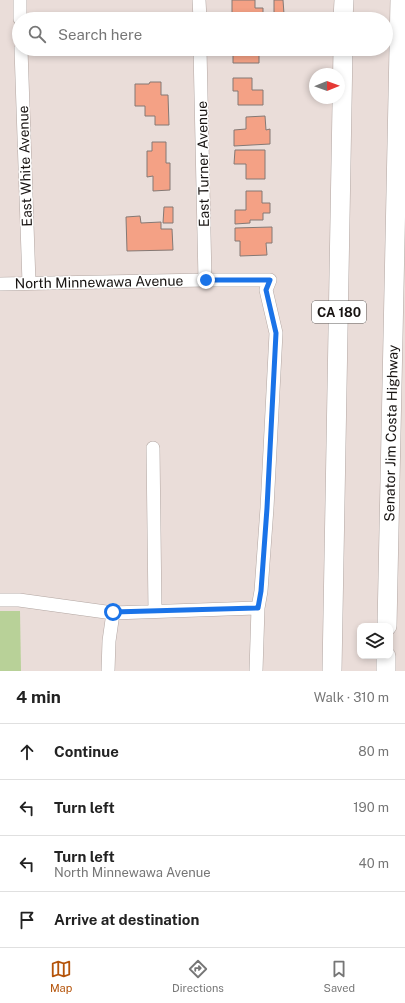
<!DOCTYPE html>
<html lang="en">
<head>
<meta charset="utf-8">
<style>
  body { margin:0; font-family:"Public Sans",sans-serif; background:#f6f6f6; color:#222 }
  .controls { position:absolute; right:12px; bottom:12px; display:grid; overflow:hidden; border-radius:8px; box-shadow:0 2px 6px #0003 }
  .controls button { width:36px; height:36px; display:grid; place-items:center; padding:0; border:0; border-bottom:1px solid #e0e0e0; background:#fff; color:#222; font:20px sans-serif }
  .compass { position:absolute; left:309px; top:68px; width:36px; height:36px; border-radius:50%; background:#fff; box-shadow:0 2px 6px #0003; rotate:89deg }
  .stop { position:absolute; width:12px; height:12px; margin:-9px; border:3px solid #1a73e8; border-radius:50%; background:#fff }
  .stop.end { background:#1a73e8; border-color:#fff; box-shadow:0 1px 4px #0008 }
  .list { margin:0; padding:0; list-style:none }
  h2 { display:flex; justify-content:space-between; align-items:center; height:52px; margin:0; padding:0 16px; font-size:17px }
  h2 small { font-size:13px; font-weight:400; color:#767676 }
  .list li { display:grid; grid-template-columns:26px 1fr auto; gap:12px; align-items:center; box-sizing:border-box; height:56px; padding:0 16px; border-top:1px solid #e0e0e0 }
  .list b { display:block; font-size:15px; white-space:nowrap }
  .list p { margin:0; font-size:13px; white-space:nowrap; color:#767676 }
  .list em { font-size:13px; font-style:normal; color:#767676 }
  .icon { flex:none; width:22px; height:22px; fill:none; stroke:currentColor; stroke-width:2; stroke-linecap:round; stroke-linejoin:round }
  .map { position:relative; flex:none; width:405px; height:671px; overflow:hidden }
  .search { position:absolute; background:#fff; box-shadow:0 2px 6px #0003; left:12px; right:12px; top:12px; height:44px; display:flex; align-items:center; gap:10px; box-sizing:border-box; padding:0 14px; border-radius:22px; color:#767676; font-size:15px }
  .sheet { height:276px; background:#fff }
  nav { display:flex; justify-content:space-around; align-items:center; box-sizing:border-box; height:56px; border-top:1px solid #e0e0e0; background:#fff; font-size:11px; color:#767676 }
  nav a { display:grid; justify-items:center; gap:2px }
  nav .on { color:#b45309 }
  .map>svg:first-child { display:block }
</style>
</head>
<body>
<div class="map">
<svg width="405" height="671" viewBox="0 0 405 671">
  <rect width="100%" height="100%" fill="#eaddd9"/>
  <path fill="#b8d198" d="M0 611H20L21 671H0Z"/>
  <path fill="#f4a185" stroke="#847975" d="M232 0H255V8H263V19H236V16H232Z
    M274 0H283L284 14H274Z
    M241 49H259V63H233V50Z
    M233 78H252V90H263V105H238V91H233Z
    M150 82H161V95H168L169 125H155V116H145V106H135V84H149Z
    M265 116 266 130 270 129V144L234 146V130L246 129V117Z
    M152 142H166V163H170V190L153 191V176L147 177V151H152Z
    M235 150H265V179H246V164H234Z
    M246 191H262V203H270V213H263V220H250V223L235 224V210H246Z
    M164 207H173V223H163Z
    M140 216 141 223 161 222V229H172L173 250 127 251 126 217Z
    M272 227V243H266L267 255 240 256V241H235V228Z"/>
  <g fill="none" stroke-linecap="round" stroke-linejoin="round">
    <g stroke="#b2a6a2" stroke-width="14">
      <path id="minor" d="M20 0V19
        M199 0 200 19
        M21 49 29 283
        M200 49 205 280
        M0 284 205 280H270L266 290 276 333 267 508 261 591 258 608 256 671
        M153 448 155 611
        M0 600H19L113 613 258 608
        M108 671 109 641 113 613"/>
    </g>
    <g stroke="#b2a6a2" stroke-width="20">
      <g id="highway">
        <path d="M343 19 344 0"/>
        <path id="s1" d="M387 626 400 0"/>
        <path d="M332 671 343 49"/>
        <path d="M386 671V656"/>
      </g>
    </g>
    <use href="#minor" stroke="#fff" stroke-width="13"/>
    <use href="#highway" stroke="#fff" stroke-width="19"/>
  </g>
  <g fill="none" stroke-linecap="round" stroke-linejoin="round">
    <path stroke="#1a73e8" stroke-width="5" d="M113 612 258 608 261 591 267 508 276 333 266 290 270 280H206"/>
  </g>
  <g text-anchor="middle" stroke-width="3" stroke-linejoin="round" paint-order="stroke">
    <rect fill="#fff" stroke="#5d5a59" stroke-width="1" x="312" y="301" width="54" height="22" rx="3"/>
    <g font-size="13" font-weight="bold" fill="#181412">
      <text x="339" y="317">CA 180</text>
    </g>
    <g font-size="14" fill="#181412" stroke="#fff">
      <text transform="translate(203 164) rotate(-91)" y="5">East Turner Avenue</text>
      <text transform="translate(25 166) rotate(-92)" y="5">East White Avenue</text>
      <text transform="translate(99 282) rotate(-1)" y="5">North Minnewawa Avenue</text>
      <text dy="5" stroke="none"><textPath href="#s1" startOffset="193">Senator Jim Costa Highway</textPath></text>
    </g>
  </g>
</svg>
<div class="controls">
<button><svg class="icon" aria-label="layers" viewBox="0 0 24 24"><path d="M12 4l9 5-9 5-9-5zM3 14l9 5 9-5"/></svg></button>
</div>
<svg class="compass" viewBox="-18 -18 36 36"><path d="M0-13l5 13h-10z" fill="#e53935"/><path d="M0 13l5-13h-10z" fill="#767676"/></svg>
<div class="stop" style="left:113px;top:612px"></div>
<div class="stop end" style="left:206px;top:280px"></div>
<div class="search"><svg class="icon" aria-label="search" viewBox="0 0 24 24"><circle cx="10" cy="10" r="6"/><path d="M15 15l6 6"/></svg>Search here</div>
</div>
<section class="sheet">
<h2>4 min<small>Walk · 310 m</small></h2>
<ul class="list">
<li><svg class="icon" aria-label="ahead" viewBox="0 0 24 24"><path d="M12 20V5M6 11l6-6 6 6"/></svg><div><b>Continue</b></div><em>80 m</em></li>
<li><svg class="icon" aria-label="left" viewBox="0 0 24 24"><path d="M17 20v-9H6M10 6l-5 5 5 5"/></svg><div><b>Turn left</b></div><em>190 m</em></li>
<li><svg class="icon" aria-label="left" viewBox="0 0 24 24"><path d="M17 20v-9H6M10 6l-5 5 5 5"/></svg><div><b>Turn left</b><p>North Minnewawa Avenue</p></div><em>40 m</em></li>
<li><svg class="icon" aria-label="arrive" viewBox="0 0 24 24"><path d="M6 21V4h12l-3 4 3 4H6"/></svg><div><b>Arrive at destination</b></div></li>
</ul>
</section>
<nav>
<a class="on"><svg class="icon" aria-label="map" viewBox="0 0 24 24"><path d="M3 6l6-2 6 2 6-2v14l-6 2-6-2-6 2zM9 4v14M15 6v14"/></svg>Map</a>
<a><svg class="icon" aria-label="directions" viewBox="0 0 24 24"><path d="M12 3l9 9-9 9-9-9zM9 14v-3h6M13 9l2 2-2 2"/></svg>Directions</a>
<a><svg class="icon" aria-label="saved" viewBox="0 0 24 24"><path d="M7 4h10v16l-5-4-5 4z"/></svg>Saved</a>
</nav>
</body>
</html>
